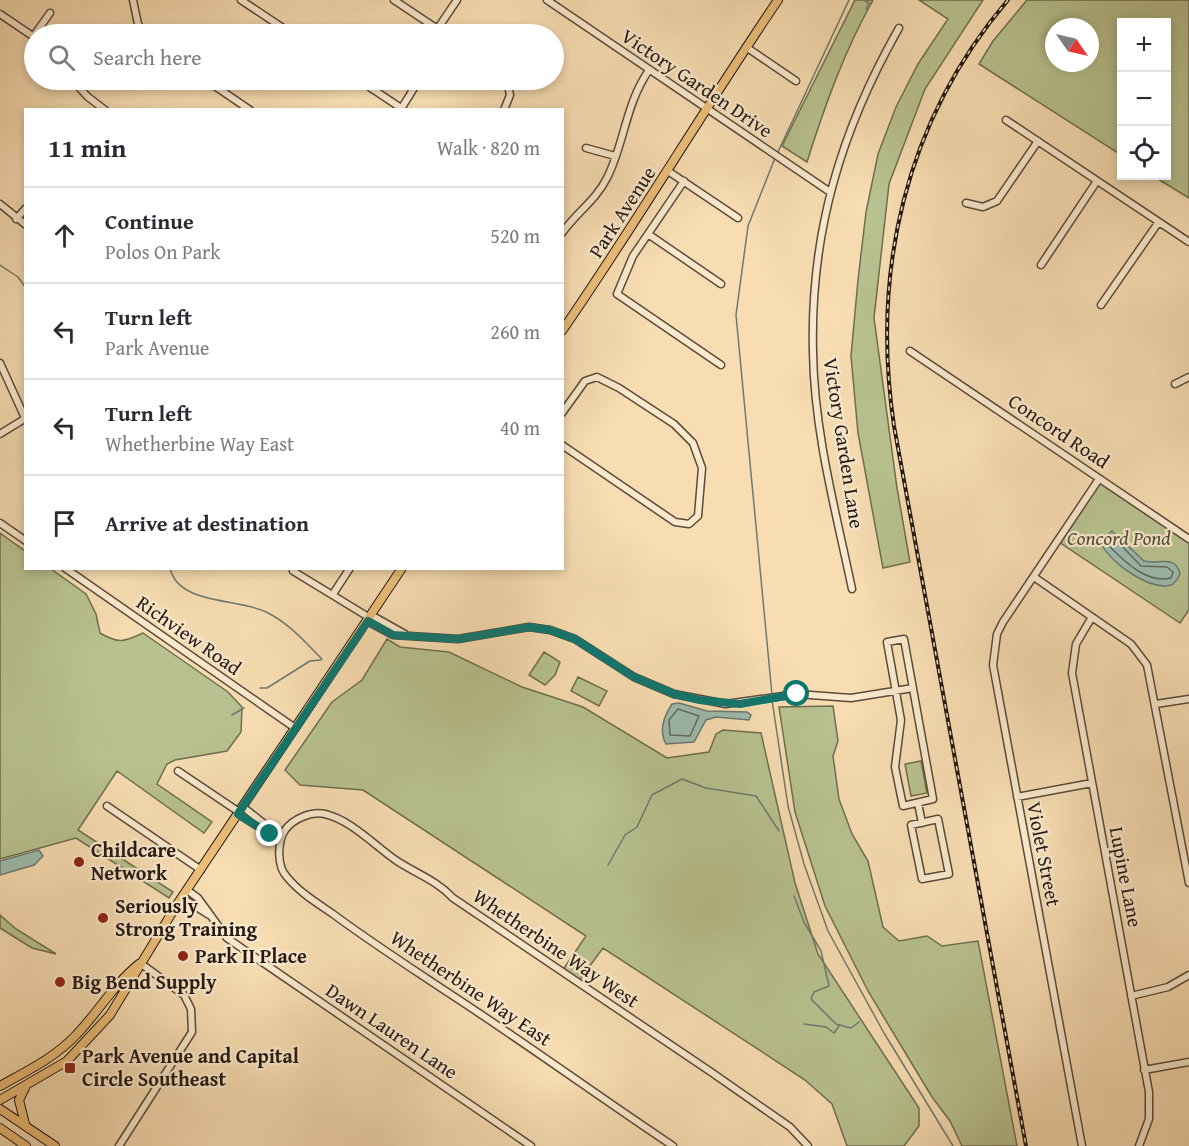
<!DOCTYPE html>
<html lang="en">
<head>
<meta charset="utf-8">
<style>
  body { margin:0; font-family:"Gentium Book Plus",serif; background:#f2f2f3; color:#2b2b33 }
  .controls { position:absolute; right:18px; top:18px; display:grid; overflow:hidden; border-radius:0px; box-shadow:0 3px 9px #0003 }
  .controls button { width:54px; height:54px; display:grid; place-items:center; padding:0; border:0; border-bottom:2px solid #e1e1e2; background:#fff; color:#2b2b33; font:30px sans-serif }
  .compass { position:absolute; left:1045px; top:18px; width:54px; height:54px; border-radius:50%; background:#fff; box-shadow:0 3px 9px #0003; rotate:124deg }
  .stop { position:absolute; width:18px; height:18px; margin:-14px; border:4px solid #0f766e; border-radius:50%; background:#fff }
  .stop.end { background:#0f766e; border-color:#fff; box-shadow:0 2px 6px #0008 }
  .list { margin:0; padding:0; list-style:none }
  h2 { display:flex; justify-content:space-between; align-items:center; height:78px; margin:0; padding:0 24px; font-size:26px }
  h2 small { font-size:20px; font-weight:400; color:#7c7c81 }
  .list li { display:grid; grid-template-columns:39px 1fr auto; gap:18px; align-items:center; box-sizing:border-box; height:96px; padding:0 24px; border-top:2px solid #e1e1e2 }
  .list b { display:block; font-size:22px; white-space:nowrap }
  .list p { margin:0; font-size:20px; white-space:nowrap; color:#7c7c81 }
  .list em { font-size:20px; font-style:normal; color:#7c7c81 }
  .icon { flex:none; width:33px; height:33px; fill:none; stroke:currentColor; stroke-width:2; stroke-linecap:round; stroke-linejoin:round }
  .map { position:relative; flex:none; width:1189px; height:1146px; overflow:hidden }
  .search { position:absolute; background:#fff; box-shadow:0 3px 9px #0003; left:24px; top:24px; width:540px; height:66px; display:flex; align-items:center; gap:15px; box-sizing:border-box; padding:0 21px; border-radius:33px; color:#7c7c81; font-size:22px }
  .panel { position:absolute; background:#fff; box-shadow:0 3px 9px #0003; left:24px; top:108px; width:540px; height:462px; border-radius:0px }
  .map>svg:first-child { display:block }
</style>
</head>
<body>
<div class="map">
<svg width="1189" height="1146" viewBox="0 0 1189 1146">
  <rect width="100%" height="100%" fill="#f8ddb2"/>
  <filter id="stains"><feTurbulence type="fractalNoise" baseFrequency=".00333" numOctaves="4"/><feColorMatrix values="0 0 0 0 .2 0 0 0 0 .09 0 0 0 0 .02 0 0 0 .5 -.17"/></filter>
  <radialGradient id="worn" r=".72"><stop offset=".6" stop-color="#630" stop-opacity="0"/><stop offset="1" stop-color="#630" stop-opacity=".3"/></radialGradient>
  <path fill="#b8c290" stroke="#6e6e51" stroke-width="1.5" fill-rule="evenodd" d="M855 0H873C844 52 825 105 807 162L782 146Z
    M919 0H983L925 89 889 184 874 318 897 488 910 562 883 568 858 433 851 356 858 280 866 212 878 154 896 107 918 64 948 19Z
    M1027 0H1189V198L1153 176H1166V22H1122L1121 155 979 64 993 41ZM1054 27H1090V63H1054Z
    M1100 481 1189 541V610L1180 623 1059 542Z
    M0 533 25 551 26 568 51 569 86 594 96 614 100 633C119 644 124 642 143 633L228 692 242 707 241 732 227 751 175 760 167 764 157 784 212 822 204 833 117 771 78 830 173 892 169 898 76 838 0 859Z
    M387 639 400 647 449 652 522 687 583 707 667 758 709 752 716 734 723 730 761 733 795 883 818 954 919 1108V1126L904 1146H847L832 1104 805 1080 603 948 578 982 562 971 586 936 363 790 300 785 285 770 332 702 362 680Z
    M544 652 560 662 555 675 545 685 529 675Z
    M578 677 607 691 599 706 571 691Z
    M833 706 838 741 833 756 839 799 852 834 868 861 883 927 899 941 927 936 942 946 978 941 1017 1146H962L950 1121 932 1097 868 991 825 906 795 812 779 707Z
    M921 761 927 793 911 796 905 764Z
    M0 915 16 929 56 954 32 948 0 928Z"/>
  <path fill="#9dbbae" stroke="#6d7a70" stroke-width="1.5" d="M1112 531 1144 561C1158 565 1176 554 1180 574 1178 578 1176 583 1171 585 1150 591 1111 563 1102 545L1104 538Z
    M679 703 707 711 747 712 751 715 749 720 716 717 706 720 694 742 666 744C658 730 664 716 672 704Z
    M39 850 43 856 34 865 0 875V861Z"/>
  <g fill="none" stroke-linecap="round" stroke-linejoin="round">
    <path stroke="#606a60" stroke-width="1.5" d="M1114 538 1141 566 1167 567 1173 572 1171 578C1147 584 1125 562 1109 546L1110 541Z
      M678 709 699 716 690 736 670 735 669 720Z"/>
    <path stroke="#6d7a70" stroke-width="1.5" d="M864 0 869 3 866 9
      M777 154 849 0
      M0 265 18 277 26 288
      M170 568C178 605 238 598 266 612 289 623 304 641 322 659
      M260 688H267L310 661 321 660
      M772 695 736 315 748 226 775 158
      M772 700 788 806 804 864 828 931 884 1033 953 1146
      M232 715 244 708
      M608 865 625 835 637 827 652 795 682 779 706 788 756 796 779 831
      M794 896 804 922 821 951 829 986 814 992 811 999 836 1024 851 1028 859 1022
      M804 1024 826 1027 834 1033 839 1026"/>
    <g stroke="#594a3a" stroke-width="9">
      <path id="minor" d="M133 0 138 24 144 34
        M241 0 292 34
        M394 0 445 34
        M547 0 830 192
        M0 14 34 37
        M35 34 50 13
        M434 34 457 0
        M746 47 796 81
        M72 80 88 97 105 110
        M206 80 250 110
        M359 80 401 108
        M401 109 419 80
        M504 110 510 95 507 80
        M1006 120 1189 242
        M586 148 615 156
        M668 171 738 218
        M684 181 633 256 617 294 721 365
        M966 203 983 207 997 201 1038 141
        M0 204 26 225
        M16 219 26 208
        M562 233C576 213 596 200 607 178 625 142 625 105 649 70
        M648 234 721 284
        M1041 265 1097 181
        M1101 305 1158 223
        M910 351 1189 539
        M0 363 25 418
        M1175 384 1189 377
        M562 413 585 381 597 377 619 388 674 424 693 443 702 468 698 516 689 524 675 522 562 445
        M0 434 26 418
        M0 523 26 541
        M65 568 295 728
        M293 571 370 618
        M1034 577 1131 644 1147 665 1189 883
        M852 589C836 512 814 432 813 352 810 233 841 130 899 28
        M333 594 350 568
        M371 615 405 634
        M1092 617 1076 644 1072 673 1149 1092V1119L1139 1146
        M367 621 393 635 458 639 529 627 550 630 575 639 634 677 674 694 726 704 797 694 851 698 913 688
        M904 639 933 799 903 806 895 767 901 720 887 642Z
        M1156 704 1189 699
        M178 771 239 812
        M1017 797 1092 783
        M918 803 922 823
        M107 806 201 870
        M243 807 281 837
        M238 814 270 834 281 837
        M938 819 949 874 922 879 911 825Z
        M187 890 198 898 227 938 531 1146
        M182 898 209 915
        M1131 996 1168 987 1189 975
        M1144 1070 1189 1062
        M119 1146 192 1032 191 1009 184 995 140 963
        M673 1146C595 1094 520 1039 441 988 405 964 368 940 333 914 317 903 299 892 287 877 277 867 277 842 285 830 293 819 311 811 325 814 351 820 375 846 397 861 417 874 436 880 453 898L711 1072 790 1127 808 1146
        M1082 1146 993 665 997 634 1003 622 1099 479"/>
    </g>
    <g stroke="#241912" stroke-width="10">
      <path id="major" d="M562 331C637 222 704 109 778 0
        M0 1086C27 1071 56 1057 77 1034 99 1011 114 984 139 964
        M25 1088 19 1100 25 1124
        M0 1100 67 1061 110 1015 176 906 402 568
        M0 1109 55 1146
        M0 1128 26 1146"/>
    </g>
    <use href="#minor" stroke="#fae9cd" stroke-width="6"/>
    <use href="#major" stroke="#ecbe79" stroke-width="8"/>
    <g stroke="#241912" stroke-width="4">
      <path id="rail" d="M1008 0C905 121 871 271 894 426L1026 1146"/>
    </g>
    <use href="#rail" stroke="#fae9cd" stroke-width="1.5" stroke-dasharray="4.5" stroke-linecap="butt"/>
  </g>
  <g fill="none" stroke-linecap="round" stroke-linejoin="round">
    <path stroke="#0f766e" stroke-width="8" d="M270 834 238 814 368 621 393 635 458 639 529 627 550 630 575 639 634 677 674 694 700 700 740 704 797 694"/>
  </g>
  <g fill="#8f2418" stroke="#fae9cd" stroke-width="2">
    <circle cx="79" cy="862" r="6"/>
    <circle cx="103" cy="918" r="6"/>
    <circle cx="183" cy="956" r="6"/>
    <circle cx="60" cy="982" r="6"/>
    <rect x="64" y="1062" width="12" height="12" rx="3"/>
  </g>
  <g text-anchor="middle" stroke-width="4.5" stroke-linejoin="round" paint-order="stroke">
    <g font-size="20" fill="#241912" stroke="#fae9cd">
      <text transform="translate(697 83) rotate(34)" y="7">Victory Garden Drive</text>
      <text transform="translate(622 212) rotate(-57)" y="7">Park Avenue</text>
      <text transform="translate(1059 431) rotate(34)" y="7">Concord Road</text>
      <text transform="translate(844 443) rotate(81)" y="7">Victory Garden Lane</text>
      <text transform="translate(189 635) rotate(35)" y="7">Richview Road</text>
      <text transform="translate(1044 854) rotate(79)" y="7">Violet Street</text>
      <text transform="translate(1126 877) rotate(79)" y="7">Lupine Lane</text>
      <text transform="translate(556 948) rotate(34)" y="7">Whetherbine Way West</text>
      <text transform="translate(471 988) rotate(34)" y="7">Whetherbine Way East</text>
      <text transform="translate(392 1031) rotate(34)" y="7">Dawn Lauren Lane</text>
    </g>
    <g font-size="20" font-style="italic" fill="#504c38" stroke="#fae9cd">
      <text x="1119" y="545">Concord Pond</text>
    </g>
    <g font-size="20" font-weight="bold" fill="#241912" stroke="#fae9cd" text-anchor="start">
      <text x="91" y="857">Childcare<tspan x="91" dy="23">Network</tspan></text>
      <text x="115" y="913">Seriously<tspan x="115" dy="23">Strong Training</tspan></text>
      <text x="195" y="963">Park II Place</text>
      <text x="72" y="989">Big Bend Supply</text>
      <text x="82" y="1063">Park Avenue and Capital<tspan x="82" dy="23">Circle Southeast</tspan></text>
    </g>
  </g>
  <rect width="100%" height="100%" filter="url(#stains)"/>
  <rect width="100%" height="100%" fill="url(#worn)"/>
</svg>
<div class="controls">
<button>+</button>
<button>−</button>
<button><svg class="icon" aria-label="locate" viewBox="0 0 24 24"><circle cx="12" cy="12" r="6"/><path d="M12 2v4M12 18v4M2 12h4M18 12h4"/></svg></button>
</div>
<svg class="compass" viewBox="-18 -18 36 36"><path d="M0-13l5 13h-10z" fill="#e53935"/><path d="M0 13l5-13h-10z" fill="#7c7c81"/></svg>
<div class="stop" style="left:797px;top:694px"></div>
<div class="stop end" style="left:270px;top:834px"></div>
<div class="search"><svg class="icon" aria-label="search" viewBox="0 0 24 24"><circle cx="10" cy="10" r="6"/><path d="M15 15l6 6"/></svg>Search here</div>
<section class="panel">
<h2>11 min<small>Walk · 820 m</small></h2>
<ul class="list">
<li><svg class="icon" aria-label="ahead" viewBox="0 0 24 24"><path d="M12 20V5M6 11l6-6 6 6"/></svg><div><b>Continue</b><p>Polos On Park</p></div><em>520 m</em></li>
<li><svg class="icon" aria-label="left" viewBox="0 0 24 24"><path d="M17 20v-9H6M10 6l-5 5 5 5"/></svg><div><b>Turn left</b><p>Park Avenue</p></div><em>260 m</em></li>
<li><svg class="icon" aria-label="left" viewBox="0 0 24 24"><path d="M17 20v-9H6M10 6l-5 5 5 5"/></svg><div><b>Turn left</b><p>Whetherbine Way East</p></div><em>40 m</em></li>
<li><svg class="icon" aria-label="arrive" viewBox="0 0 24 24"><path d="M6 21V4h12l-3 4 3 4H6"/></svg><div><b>Arrive at destination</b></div></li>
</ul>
</section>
</div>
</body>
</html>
